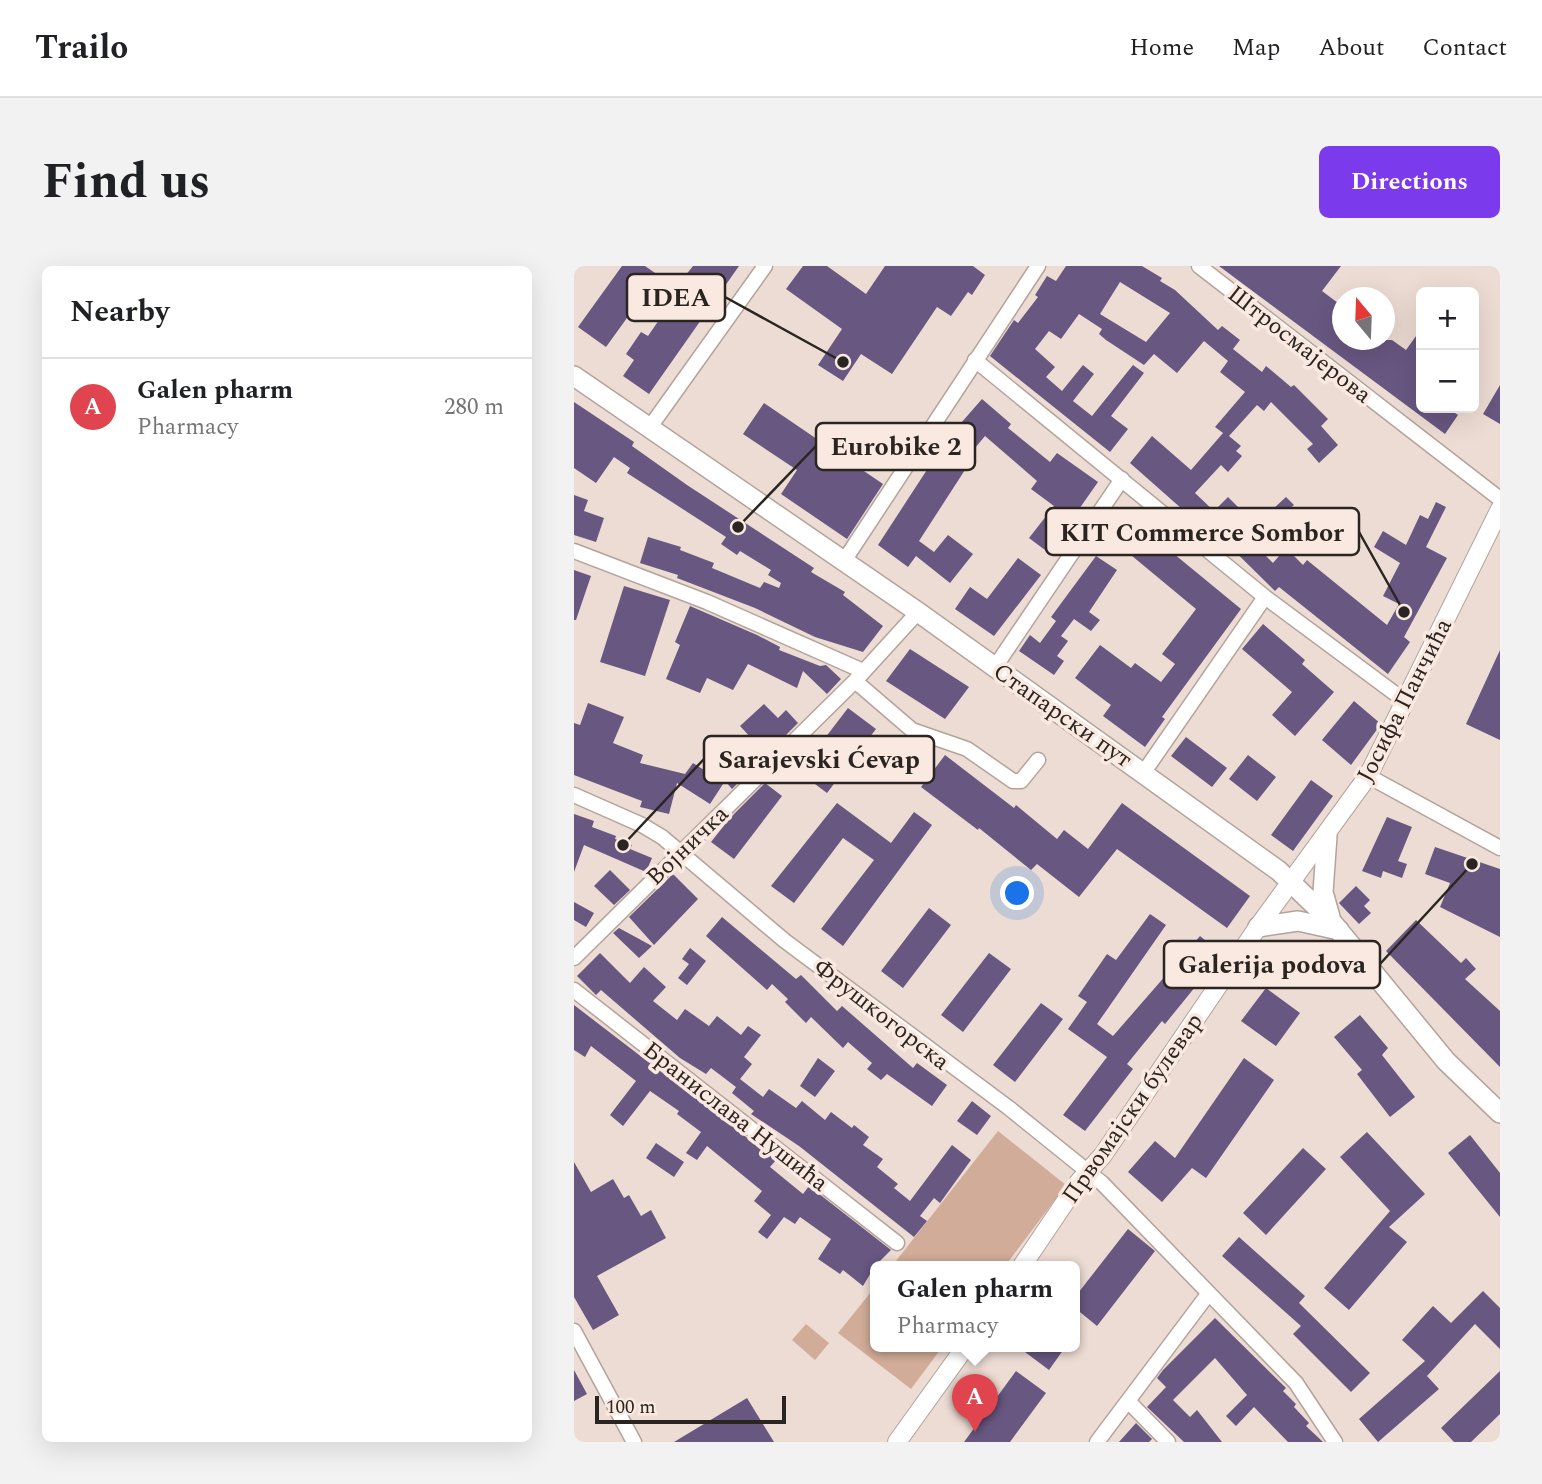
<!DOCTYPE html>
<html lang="en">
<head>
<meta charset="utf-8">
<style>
  body { margin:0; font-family:Spectral,serif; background:#f2f2f2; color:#202124 }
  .controls { position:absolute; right:21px; top:21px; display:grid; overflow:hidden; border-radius:10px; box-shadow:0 7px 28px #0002 }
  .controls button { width:63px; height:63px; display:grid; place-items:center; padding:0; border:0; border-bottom:2px solid #e0e0e0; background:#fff; color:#202124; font:35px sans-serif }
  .compass { position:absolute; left:758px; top:21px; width:63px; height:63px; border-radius:50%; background:#fff; box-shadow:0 7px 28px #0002; rotate:341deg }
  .scale { position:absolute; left:21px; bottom:18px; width:191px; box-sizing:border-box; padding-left:7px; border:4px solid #2b2521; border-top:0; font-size:19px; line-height:24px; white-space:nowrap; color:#2b2521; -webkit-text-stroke:5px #fae9e0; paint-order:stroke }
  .you { position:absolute; left:444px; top:628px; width:24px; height:24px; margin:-18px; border:5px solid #fff; border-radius:50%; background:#1a73e8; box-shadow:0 0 0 10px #1a73e833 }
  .badge { display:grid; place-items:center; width:46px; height:46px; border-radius:50%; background:#7c3aed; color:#fff; font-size:23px; font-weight:700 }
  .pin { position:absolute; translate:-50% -58px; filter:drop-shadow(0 2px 4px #0008) }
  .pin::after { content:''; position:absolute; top:37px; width:24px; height:21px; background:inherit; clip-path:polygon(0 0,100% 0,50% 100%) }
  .popup { position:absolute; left:296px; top:995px; width:210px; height:91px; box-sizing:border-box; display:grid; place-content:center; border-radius:10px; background:#fff; filter:drop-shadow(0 2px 5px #0005); font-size:23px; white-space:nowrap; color:#757577 }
  .popup b { font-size:26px; color:#202124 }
  .popup::after { content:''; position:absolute; left:50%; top:100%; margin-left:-14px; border:14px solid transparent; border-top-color:#fff }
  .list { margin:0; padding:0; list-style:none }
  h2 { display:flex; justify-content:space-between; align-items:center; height:91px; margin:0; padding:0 28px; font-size:30px }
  h2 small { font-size:23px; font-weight:400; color:#757577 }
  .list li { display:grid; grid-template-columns:46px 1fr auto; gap:21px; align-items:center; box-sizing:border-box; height:98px; padding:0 28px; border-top:2px solid #e0e0e0 }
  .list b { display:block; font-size:26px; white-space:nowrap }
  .list p { margin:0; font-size:23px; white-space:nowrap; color:#757577 }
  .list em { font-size:23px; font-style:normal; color:#757577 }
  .map { position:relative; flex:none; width:926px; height:1176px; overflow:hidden; border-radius:10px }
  header { display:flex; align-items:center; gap:42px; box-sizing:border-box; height:98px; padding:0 35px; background:#fff; border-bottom:2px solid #e0e0e0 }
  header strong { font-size:33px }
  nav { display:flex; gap:38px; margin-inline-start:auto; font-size:24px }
  .intro { display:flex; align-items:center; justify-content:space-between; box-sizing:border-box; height:168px; padding:0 42px }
  h1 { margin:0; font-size:49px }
  .button { padding:18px 32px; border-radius:10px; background:#7c3aed; color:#fff; font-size:24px; font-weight:700 }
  main { display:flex; gap:42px; padding:0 42px }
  aside { flex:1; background:#fff; border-radius:10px; box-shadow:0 7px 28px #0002 }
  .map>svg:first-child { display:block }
</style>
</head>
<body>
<header>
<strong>Trailo</strong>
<nav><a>Home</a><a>Map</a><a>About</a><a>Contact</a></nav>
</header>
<div class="intro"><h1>Find us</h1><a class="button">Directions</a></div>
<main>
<aside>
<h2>Nearby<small></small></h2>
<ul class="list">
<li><span class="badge" style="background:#e0444e">A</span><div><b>Galen pharm</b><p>Pharmacy</p></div><em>280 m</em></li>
</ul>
</aside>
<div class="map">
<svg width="926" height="1176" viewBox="0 0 926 1176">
  <rect width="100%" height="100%" fill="#eddcd3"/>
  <path fill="#d1ac98" d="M424 865 492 919 431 1000H318Z
    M301 1021V1080H369L337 1123 264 1067Z
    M232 1058 255 1077 241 1094 218 1074Z"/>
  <path fill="#685781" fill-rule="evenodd" d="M48 0H71L84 9 32 81 4 61Z
    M119 0H165L75 128 49 110 60 94 52 88 67 66 74 70 85 54 79 50Z
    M229 0H253L292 28 311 0H399L411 9 398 29 394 26 377 50 363 41 318 108 287 88 269 115 244 99 268 63 212 23Z
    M492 0H568L588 12 586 15 601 24 644 64 648 60 666 74 659 83 688 106 692 100 717 121 720 119 754 153 747 160 764 179 745 197 733 183 739 178 697 136 690 145 683 139 655 170 667 180 662 185 668 190 654 206 647 199 621 227 640 245 654 231 665 242 657 251 673 267 712 231 720 239 706 251 727 271 714 284 696 267 683 281 699 297 712 282 729 299 733 294 813 359 825 338 809 330 826 297 800 281 809 265 832 279 846 249 854 253 862 236 872 241 852 281 873 292 830 371 836 376 814 408 705 321 701 325 629 254 625 258 556 197 578 170 617 204 649 167 641 161 671 126 646 106 654 95 630 75 603 107 580 88 570 99 532 74 525 68 528 63 505 48 487 73 475 65 461 83 481 101 472 111 488 125 509 99 520 108 499 135 518 150 559 99 570 107 537 150 554 163 536 186 416 90 440 54 444 57 464 31 461 29 473 10 482 15ZM546 16 596 47 572 76 526 48Z
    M645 0H767L748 25 768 40V54L762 63 768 68V74H818L832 84 847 63V142H874L884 149 871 168Z
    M926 119V158L909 148Z
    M408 133 437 158 434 162 476 196 483 187 524 216 489 266 494 270 479 290 455 272 480 240 457 223 463 215 411 170 396 188 400 190 345 275 360 286 374 269 399 288 376 317 342 290 334 301 304 279 373 173Z
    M0 136 60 176 58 180 113 219 240 302 237 306 271 326 269 329 309 360 289 386 241 371 181 342 103 312 104 309 66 297 74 271 107 281 106 284 140 297 138 302 186 322 190 316 205 322 207 317 194 309 197 304 166 285 163 289 147 278 152 271 53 207 56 202 40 191 22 217 0 202Z
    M190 137 309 218 273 273 207 228 223 204 169 168Z
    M0 229 14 234 10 245 30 252 22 276 0 269Z
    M557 253 574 267 570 272 589 288 594 283 667 343 588 451 591 453 571 481 529 450 537 439 501 412 526 379 557 402 561 397 587 416 601 398 588 388 622 343 534 270 547 254 552 258Z
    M522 290 543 304 515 346 526 354 517 365 500 353 487 370 494 375 483 390 490 395 480 409 445 385 456 369 466 377 482 355 477 351Z
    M444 292 467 309 420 370 381 343 396 321 413 333Z
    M0 304 17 310 2 354H0Z
    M50 320 96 334 71 410 26 396Z
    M116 340 183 369 206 381 205 384 246 400 252 399 267 413 253 428 229 405 223 422 174 398 159 424 133 412 126 427 92 413 106 379 101 376Z
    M689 358 731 394 728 398 760 426 721 470 698 449 718 426 668 383Z
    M336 383 395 421 371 453 312 415Z
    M926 384V474L892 458Z
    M780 435 807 458 777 499 748 474Z
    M14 437 50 451 39 477 69 489 66 497 111 508 119 497 141 511 156 498 148 489 157 481 164 490 180 475 166 460 190 438 204 452 212 444 224 457 158 523 151 515 136 538 103 517 95 548 66 541 68 535 0 509V457L6 459Z
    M274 442 302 463 253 527 225 506Z
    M612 471 653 502 638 521 597 490Z
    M371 489 440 542 442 539 483 573 490 564 514 583 548 537 676 630 653 662 543 583 505 631 463 598 457 604 405 562 404 564 347 521Z
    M674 489 702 511 683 535 655 513Z
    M737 514 759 530 719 585 697 569Z
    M191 517 208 530 160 593 137 576 156 552Z
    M263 537 317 577 340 546 358 559 269 680 247 663 300 594 269 572 220 637 197 620Z
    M0 548 20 555 18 561 42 570 41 573 58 579 56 583 78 592 72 606 10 579 0 606Z
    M813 551 838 561 824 595 833 598 828 612 809 605 807 612 788 605Z
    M861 581 926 603V671L866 641 876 617 851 608Z
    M36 604 56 624 40 639 20 620Z
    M99 608 124 633 80 679 55 651Z
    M782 620 796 634 790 640 797 647 785 658 765 637Z
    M0 636 20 647 12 661 0 654Z
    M355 642 377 659 329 722 307 705Z
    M576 648 592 659 523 758 539 770 626 670 648 688 591 758 588 755 553 798 559 803 511 865 489 849 533 791 494 763 513 736 504 730 533 688 542 694Z
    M148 651 222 713 227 709 263 745 268 740 339 802 343 797 373 819 358 840 313 808 307 814 293 803 298 797 274 776 269 782 237 751 232 757 211 736 214 733 198 718 193 724 132 670Z
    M842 654 887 697 892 692 902 703 891 713 926 745V801L812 685Z
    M45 662 78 680 65 692 39 667Z
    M116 682 132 695 113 719 104 712 115 698 108 693Z
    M26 687 56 717 70 701 92 721 79 735 103 754 111 743 135 760 143 750 167 769 174 760 187 769 170 791 178 798 166 813 189 831 195 823 222 842 228 835 251 854 257 846 278 862 280 859 295 871 289 879 309 893 303 901 324 918 320 922 336 935 378 879 397 894 366 937 360 932 346 950 353 955 340 971 225 880 177 848 180 845 158 827 162 821 137 802 132 808 106 792 27 724 22 729 3 710Z
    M415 687 437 703 389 766 367 749Z
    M692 722 726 747 702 780 667 755Z
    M467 737 489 753 441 816 419 799Z
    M0 739 202 894 196 901 229 928 235 920 317 984 301 1000 289 1020 269 1004 266 1008 244 993 257 973 226 951 221 958 210 951 193 973 184 966 197 949 180 935 188 925 133 880 123 894 112 887 127 866 103 848 105 845 76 825 49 860 36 849 62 815 17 780 11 791 0 784Z
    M786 749 814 782 808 789 841 831 816 851 783 808 788 804 760 771Z
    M244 792 261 805 241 831 226 820Z
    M670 792 700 814 632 912 618 902 588 936 554 906 581 875 601 892Z
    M398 835 417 850 403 869 383 855Z
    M793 866 851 928 815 961 833 976 775 1044 750 1022 816 945 766 891Z
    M896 869 926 907V951L874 887Z
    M82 877 110 896 100 911 72 892Z
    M729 882 752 903 692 969 669 947Z
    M0 896 17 926 39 913 50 932 55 929 67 950 77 944 92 972 23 1010 45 1049 19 1064 0 1031Z
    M554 963 581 985 523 1060 501 1042V1031Z
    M665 971 731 1030 725 1037 796 1107 777 1126 719 1068 727 1060 648 990Z
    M909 1025 926 1042V1083L901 1058 853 1110 865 1123 804 1176 785 1153 851 1095 828 1074 859 1040 877 1057Z
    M641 1052 712 1122 709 1125 722 1138 720 1141 735 1157 732 1160 749 1176H714L680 1141 662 1160 652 1150 673 1129 641 1092 599 1134 616 1151 623 1144 648 1176H610L573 1141 592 1121 583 1112 589 1104Z
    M443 1080H492L475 1104Z
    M0 1104 13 1128 0 1135Z
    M442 1105 472 1127 436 1176H390Z
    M926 1105V1148L897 1176H880L867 1162Z
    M173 1132 200 1176H100Z
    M562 1157 578 1173 575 1176H545Z"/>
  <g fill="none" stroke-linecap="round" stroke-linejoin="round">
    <g stroke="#b3a39a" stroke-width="17">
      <path id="minor" d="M625 0 926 233
        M401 94 691 331 831 435
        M76 161 191 0
        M0 285 133 336 289 405
        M270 295 464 0
        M421 401 548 213
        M281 415 338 464 393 483 439 515H447L464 494
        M570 506 691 331
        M794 510 926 582
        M0 529 68 559 88 571 211 675 435 842 528 917 722 1117 761 1176
        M0 692 281 415 344 346
        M0 724 323 977
        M0 1065 60 1176
        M555 1136 594 1176
        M523 1176 635 1027"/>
    </g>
    <g stroke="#b3a39a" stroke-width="20">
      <path id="tertiary" d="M448 1000 504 917 529 889 684 661 794 510 926 243
        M323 1176 392 1080"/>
    </g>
    <g stroke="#b3a39a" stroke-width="22">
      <path id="secondary" d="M0 110 344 346 705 605 757 655 872 795 926 847
        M753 570 749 626 756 651
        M684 661 724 655 765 664"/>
    </g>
    <use href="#minor" stroke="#fff" stroke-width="14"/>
    <use href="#tertiary" stroke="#fff" stroke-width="18"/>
    <use href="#secondary" stroke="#fff" stroke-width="19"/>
  </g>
  <g text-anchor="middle" stroke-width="7" stroke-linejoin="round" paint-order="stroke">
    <g font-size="24" fill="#2b2521" stroke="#fae9e0">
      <text transform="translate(726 78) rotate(38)" y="8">Штросмајерова</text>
      <text transform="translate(830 434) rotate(-63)" y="8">Јосифа Панчића</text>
      <text transform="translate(489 449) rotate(35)" y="8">Стапарски пут</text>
      <text transform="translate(113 579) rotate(-44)" y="8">Војничка</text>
      <text transform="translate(308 748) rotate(38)" y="8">Фрушкогорска</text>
      <text transform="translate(558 842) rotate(-55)" y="8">Првомајски булевар</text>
      <text transform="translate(162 850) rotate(38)" y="8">Бранислава Нушића</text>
    </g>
  </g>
  <path fill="none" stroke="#2b2521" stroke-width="2.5" d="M269 96L151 31M164 261L242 180M830 346L785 266M49 579L130 493M898 598L806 698"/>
  <g fill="#2b2521" stroke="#fae9e0" stroke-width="2.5">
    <circle cx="269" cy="96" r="7"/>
    <circle cx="164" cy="261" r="7"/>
    <circle cx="830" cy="346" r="7"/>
    <circle cx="49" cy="579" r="7"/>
    <circle cx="898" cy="598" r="7"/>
  </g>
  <g fill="#fae9e0" stroke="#2b2521" stroke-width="2.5">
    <rect x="53" y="8" width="98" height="47" rx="7"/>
    <rect x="242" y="157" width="159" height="47" rx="7"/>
    <rect x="472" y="242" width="313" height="47" rx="7"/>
    <rect x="130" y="470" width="230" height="47" rx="7"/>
    <rect x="590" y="675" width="216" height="47" rx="7"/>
  </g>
  <g font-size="26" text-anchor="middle" font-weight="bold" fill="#2b2521">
    <text x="102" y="40">IDEA</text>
    <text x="322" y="189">Eurobike 2</text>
    <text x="628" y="275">KIT Commerce Sombor</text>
    <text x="245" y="502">Sarajevski Ćevap</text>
    <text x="698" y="707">Galerija podova</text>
  </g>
</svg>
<div class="controls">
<button>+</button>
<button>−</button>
</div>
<svg class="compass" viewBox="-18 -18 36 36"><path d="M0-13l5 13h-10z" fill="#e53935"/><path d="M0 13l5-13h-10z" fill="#757577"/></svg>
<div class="scale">100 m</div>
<div class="you"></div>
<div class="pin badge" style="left:401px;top:1166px;background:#e0444e">A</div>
<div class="popup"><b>Galen pharm</b>Pharmacy</div>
</div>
</main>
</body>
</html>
